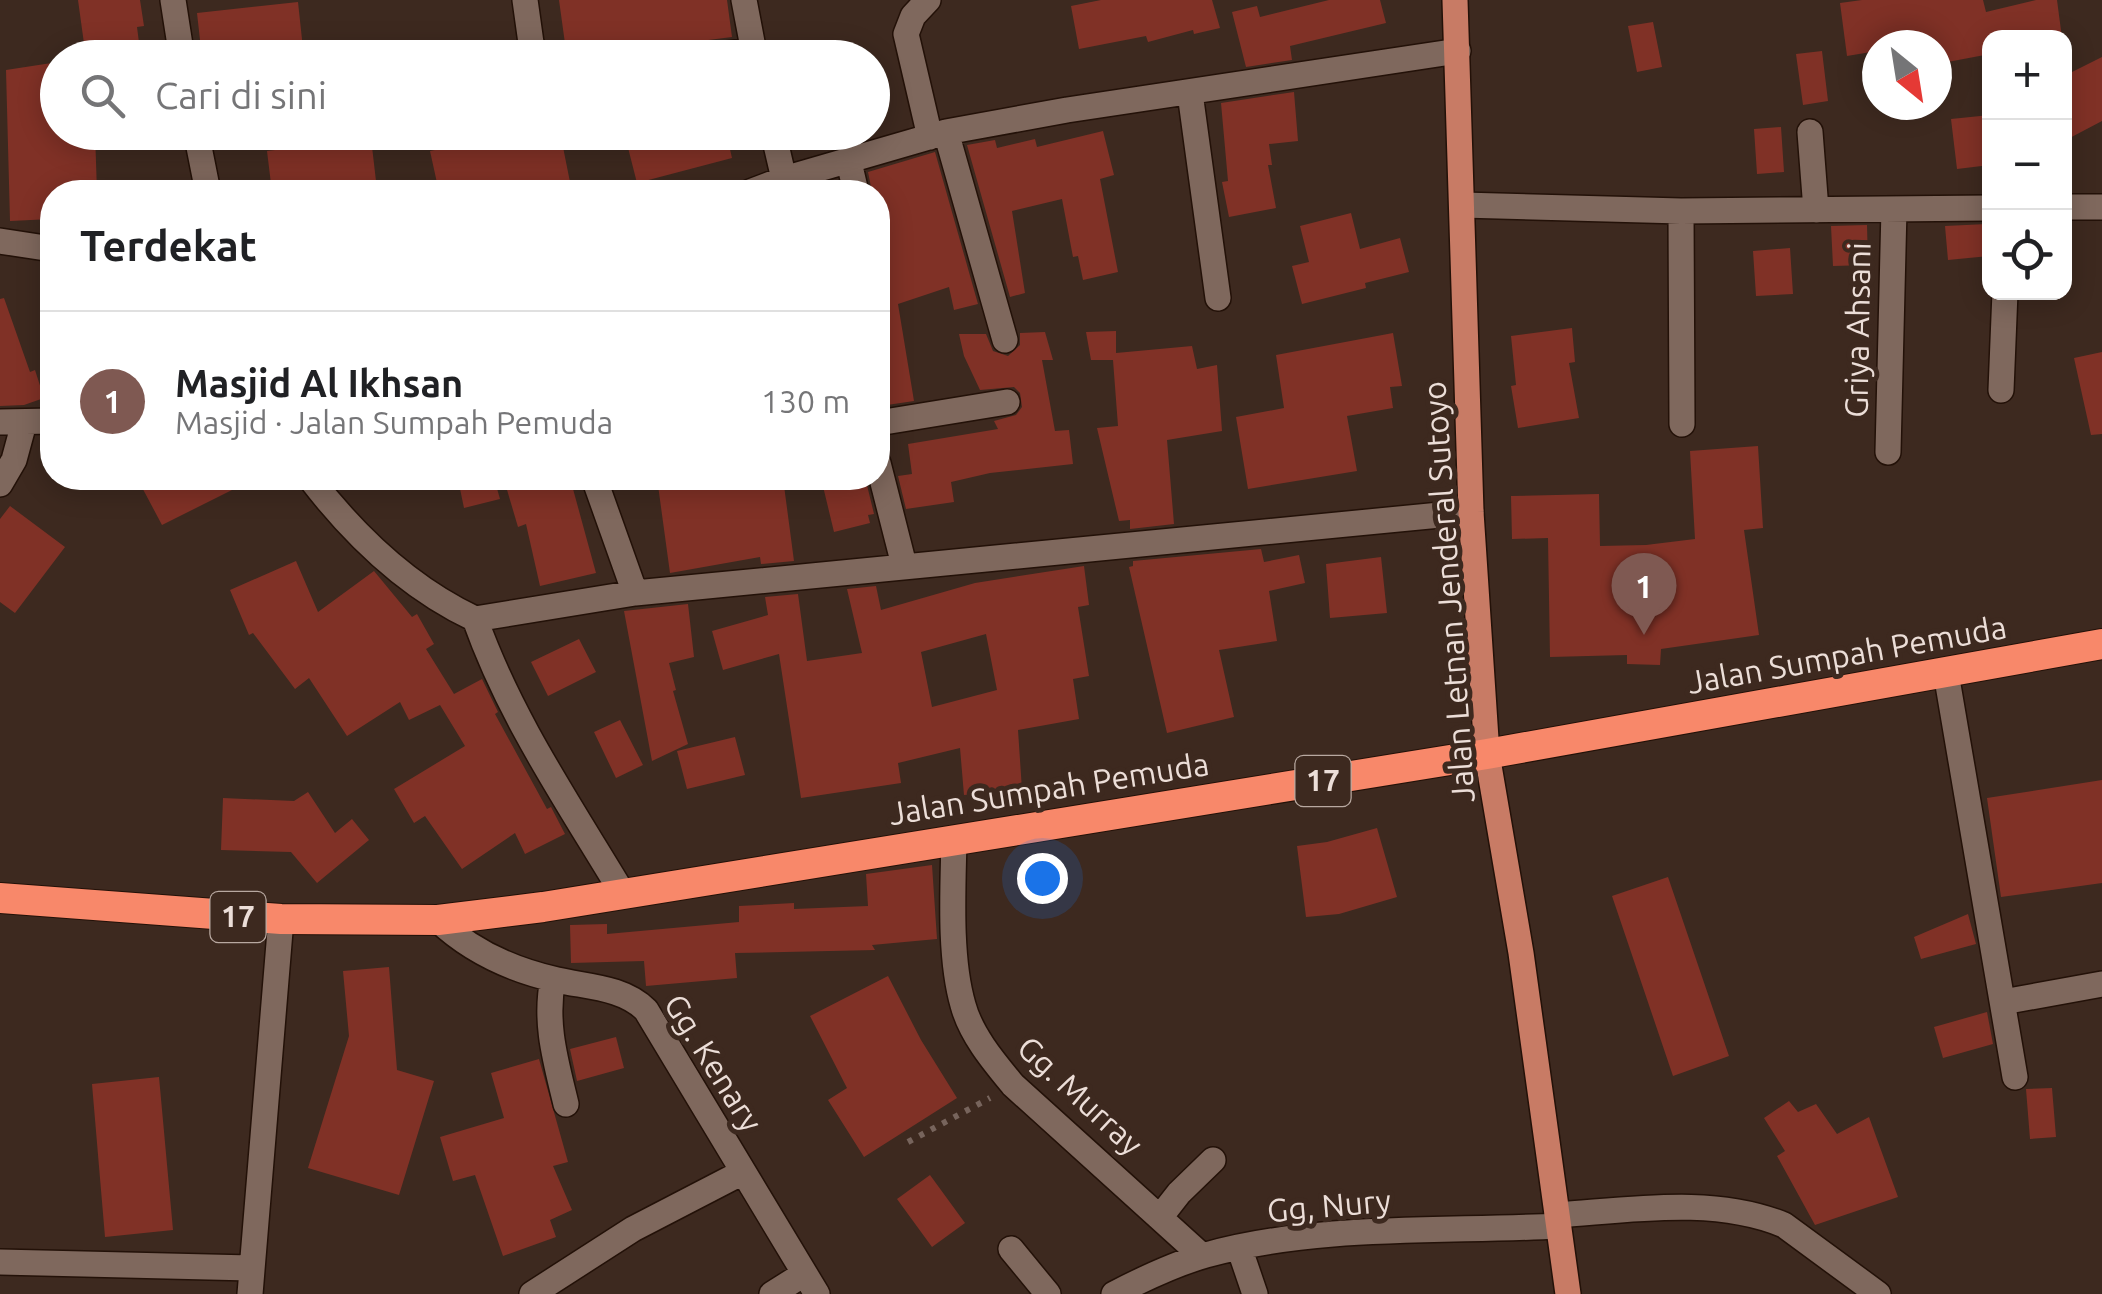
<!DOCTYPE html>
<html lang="id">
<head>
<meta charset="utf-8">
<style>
  body { margin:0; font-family:Ubuntu,sans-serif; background:#f2f2f2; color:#202124 }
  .controls { position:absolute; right:30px; top:30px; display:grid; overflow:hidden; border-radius:20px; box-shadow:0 5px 25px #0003 }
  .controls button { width:90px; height:90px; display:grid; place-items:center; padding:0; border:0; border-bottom:2px solid #e0e0e0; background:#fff; color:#202124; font:50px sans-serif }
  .compass { position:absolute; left:1862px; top:30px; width:90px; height:90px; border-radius:50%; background:#fff; box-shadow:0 5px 25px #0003; rotate:150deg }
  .you { position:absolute; left:1042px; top:878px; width:35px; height:35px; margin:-25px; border:8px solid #fff; border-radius:50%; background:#1a73e8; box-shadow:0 0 0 15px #1a73e833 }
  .badge { display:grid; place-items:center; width:65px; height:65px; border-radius:50%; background:#7f5952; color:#fff; font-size:32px; font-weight:700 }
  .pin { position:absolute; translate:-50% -82px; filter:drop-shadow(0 2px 5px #0008) }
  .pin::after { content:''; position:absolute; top:52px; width:35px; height:30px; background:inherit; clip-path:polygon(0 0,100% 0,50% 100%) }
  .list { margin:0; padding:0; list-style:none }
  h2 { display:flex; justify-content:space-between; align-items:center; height:130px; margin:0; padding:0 40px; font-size:42px }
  h2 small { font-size:32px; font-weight:400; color:#757577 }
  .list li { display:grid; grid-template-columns:65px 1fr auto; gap:30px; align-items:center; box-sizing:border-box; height:180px; padding:0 40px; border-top:2px solid #e0e0e0 }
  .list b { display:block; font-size:38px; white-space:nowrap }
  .list p { margin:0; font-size:32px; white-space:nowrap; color:#757577 }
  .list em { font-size:32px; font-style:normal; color:#757577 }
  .icon { flex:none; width:55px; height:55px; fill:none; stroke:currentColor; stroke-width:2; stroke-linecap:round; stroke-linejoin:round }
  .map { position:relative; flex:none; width:2102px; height:1294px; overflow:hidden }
  .search { position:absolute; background:#fff; box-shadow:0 5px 25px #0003; left:40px; top:40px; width:850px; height:110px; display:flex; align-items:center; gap:25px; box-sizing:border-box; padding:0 35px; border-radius:55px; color:#757577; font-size:38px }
  .panel { position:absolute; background:#fff; box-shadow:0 5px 25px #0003; left:40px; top:180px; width:850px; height:310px; border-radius:40px }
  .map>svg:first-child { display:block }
</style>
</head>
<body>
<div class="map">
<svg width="2102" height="1294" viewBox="0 0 2102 1294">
  <rect width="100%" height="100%" fill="#3d291f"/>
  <path fill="#803126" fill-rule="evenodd" d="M78 0H140L144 26 137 27 141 58H86Z
    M559 0H727L732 37 567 58Z
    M1101 0H1212L1220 28 1194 34 1193 30 1148 42 1146 36 1079 49 1071 6Z
    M1329 0H1380L1386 23 1290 46 1292 60 1246 67 1232 12 1257 6 1260 17Z
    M1862 0H1983L1986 12 2036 0H2057L2062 38H1986L1990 54 1937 64V45H1877V51L1847 56 1840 3Z
    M298 2 304 58H202L197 13Z
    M1653 22 1662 67 1637 72 1628 26Z
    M1822 51 1828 101 1803 105 1796 54Z
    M2102 57V121L2064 141V76Z
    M58 62V132H95L97 192H52V219L10 221 6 70Z
    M1294 92 1298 141 1269 144 1272 165H1268L1276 208 1229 217 1222 182 1228 181 1221 103Z
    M1990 115V165L1957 169 1951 119Z
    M1781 127 1784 172 1757 174 1754 129Z
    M1103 131 1114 175 1100 179 1118 272 1083 280 1078 256 1073 257 1062 199 1012 211 1025 293 1010 297 967 145 995 140 997 148 1035 139 1037 147Z
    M521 132H560L572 192H439L430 151Z
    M624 132H726L732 158 637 183Z
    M371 138 376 181 272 192 267 151Z
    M935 152 978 304 954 310 949 287 898 304 914 401 887 405 878 345V277H883L878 236V192H872L868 172Z
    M1351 213 1360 249 1400 238 1409 272 1365 283 1366 288 1302 304 1292 266 1309 262 1300 226Z
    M1987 224 1989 256 1948 260 1945 226Z
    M1867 225 1868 265 1833 266 1831 226Z
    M1790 248 1793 294 1756 296 1753 251Z
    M4 298 30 372 35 370 44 398 24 405 0 406V299Z
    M1572 328 1575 362 1569 363 1579 418 1518 428 1511 386 1516 385 1511 336Z
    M1116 331V353L1192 346 1197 369 1217 365 1222 431 1167 440 1174 524 1130 529V520L1119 521 1097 428 1118 426 1113 360H1091L1086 332Z
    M1045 332 1053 360H1042L1055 431 1069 430 1073 464 990 473 951 482 954 502 906 509 898 476 912 474 908 444 998 429 994 421 1016 415 1022 407 1020 393 1014 387 980 390 964 356 959 334H986L993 351 1008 356 1020 345V333Z
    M1393 333 1402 386 1390 387 1393 408 1347 416 1357 471 1248 489 1236 417 1284 408 1276 355Z
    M2102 352V434L2091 435 2074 358Z
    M1758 446 1763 528 1744 530 1759 635 1661 649 1660 665 1627 664V655L1550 657 1548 538 1512 539 1511 496 1599 494 1600 546 1646 545 1695 539 1690 451Z
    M137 478H256L162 525Z
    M484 478H494L500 499 464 508 459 484Z
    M523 478H570L596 573 540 586 526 524 518 527 505 483Z
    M657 478H783L794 561 761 564 760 557 670 573Z
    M821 478H859L860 482 866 481 874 514 868 515 870 523 834 532Z
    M10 506 65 547 15 613 0 602V519Z
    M1261 549 1264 562 1299 555 1305 583 1269 591 1277 641 1219 650 1234 717 1167 733 1129 567 1133 566V561Z
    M1381 557 1387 613 1330 618 1326 564Z
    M296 561 318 612 374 571 412 617 417 614 434 644 426 649 454 694 482 679 498 712 495 714 547 809 551 807 565 834 525 854 515 833 462 869 425 816 414 823 394 789 465 746 440 705 409 720 400 702 347 736 309 678 295 689 253 633 249 635 230 590Z
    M1084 566 1089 605 1078 607 1089 676 1073 679 1079 719 1018 730 1022 790 964 795 960 748 898 763 901 783 801 798 779 654 723 670 712 631 768 615 765 597 798 594 807 661 862 653 847 589 876 586 881 610 975 583ZM986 634 997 690 932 707 921 652Z
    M688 604 694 657 669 663 676 690 673 691 688 744 652 761 624 611Z
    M579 639 596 672 548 696 531 662Z
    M620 720 643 765 616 778 594 732Z
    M735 737 745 775 687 789 677 751Z
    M2102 780V883L2001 897 1987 798Z
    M308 792 335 833 352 819 369 840 317 883 291 852 221 850 223 798 294 801Z
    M1377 828 1397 897 1339 914 1306 917 1297 846 1327 842Z
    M932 865 937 939 872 945 875 950 735 953 737 978 646 986 644 961 571 963 570 925 607 924V934L739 922V906L794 903V909L868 906 866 874Z
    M1668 877 1729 1056 1673 1076 1612 896Z
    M1968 914 1976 944 1921 959 1914 937Z
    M389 967 397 1070 434 1081 399 1195 308 1168 349 1036 343 971Z
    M888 976 921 1040 957 1098 864 1157 828 1100 847 1088 810 1016Z
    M1987 1012 1993 1044 1943 1058 1934 1027Z
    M616 1037 624 1068 577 1081 570 1049Z
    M539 1059 568 1162 553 1166 572 1210 550 1220 556 1237 503 1256 475 1175 453 1181 440 1137 504 1118 491 1073Z
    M159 1077 173 1230 105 1237 92 1084Z
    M2052 1088 2056 1137 2030 1139 2026 1089Z
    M1789 1101 1798 1112 1816 1104 1837 1134 1869 1117 1898 1197 1815 1225 1777 1156 1785 1151 1764 1118Z
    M930 1175 965 1223 932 1247 897 1199Z"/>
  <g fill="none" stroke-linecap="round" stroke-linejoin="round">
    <g stroke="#231108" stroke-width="28">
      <path id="minor" d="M173 0 182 58
        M525 0 531 43 538 58
        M744 0 755 58
        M928 0 913 16 906 34 930 137
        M693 58 753 51
        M1190 93 1218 298
        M196 132 208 192
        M773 132 784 179
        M946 132 1005 340
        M1810 132 1816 210
        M849 162 856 192
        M750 192 784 179 946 132 1067 110 1458 51
        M1462 205 1681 211 1990 208
        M2064 207H2102
        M1681 211 1682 424
        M0 241 52 249
        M2001 390 2005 292
        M0 422 52 421
        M878 423 1007 402
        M1888 452 1894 209
        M878 463 904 565
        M310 478C353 534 409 588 475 619 510 718 569 804 623 894
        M594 478 635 593
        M0 484 14 460 24 423
        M475 619 635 593 1471 512
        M1946 673 2015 1077
        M954 839C953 889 949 957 963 1005 971 1035 994 1062 1013 1085L1202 1256
        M438 920C472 952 512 970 557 980 587 987 623 987 646 1010L817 1294
        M553 979C544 1023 556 1062 566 1104
        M2003 1002 2102 984
        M1557 1215C1631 1210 1714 1196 1784 1225L1878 1294
        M1161 1216 1179 1193 1213 1160
        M1239 1247 1255 1294
        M1011 1249 1048 1294
        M0 1262 251 1268
        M250 1294 281 919
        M532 1294 633 1229 743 1172
        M772 1294 804 1274
        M1114 1294C1143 1279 1174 1264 1206 1255 1316 1224 1445 1232 1558 1226"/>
    </g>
    <g stroke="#231108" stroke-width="28">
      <path id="major" d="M1455 0 1471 512 1487 754 1521 953 1568 1294"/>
    </g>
    <g stroke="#231108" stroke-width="32">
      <path id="highway" d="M0 898 281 919 438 920 543 907 1487 754 2102 644"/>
    </g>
    <path stroke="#77645c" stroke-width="6" stroke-dasharray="5 8" stroke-linecap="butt" d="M908 1142 990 1098"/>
    <use href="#minor" stroke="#7f685d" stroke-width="25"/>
    <use href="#major" stroke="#c87b65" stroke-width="25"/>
    <use href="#highway" stroke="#f8886a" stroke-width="30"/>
  </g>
  <g text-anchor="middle" stroke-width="10" stroke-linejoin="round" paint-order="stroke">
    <g fill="#3d291f" stroke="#b8a8a0" stroke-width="2.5">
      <rect x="1295.5" y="756" width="55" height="50" rx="8"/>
      <rect x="210.5" y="892" width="55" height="50" rx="8"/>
    </g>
    <g font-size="30" font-weight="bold" fill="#ecded8">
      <text x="1323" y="791">17</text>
      <text x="238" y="927">17</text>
    </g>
    <g font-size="32" fill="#ecded8" stroke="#3d291f">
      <text transform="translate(1858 330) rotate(-89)" y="11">Griya Ahsani</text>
      <text transform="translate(1449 592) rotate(-94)" y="11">Jalan Letnan Jenderal Sutoyo</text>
      <text transform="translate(1847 655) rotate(-10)" y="11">Jalan Sumpah Pemuda</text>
      <text transform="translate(1049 789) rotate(-9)" y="11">Jalan Sumpah Pemuda</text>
      <text transform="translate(713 1063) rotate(58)" y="11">Gg. Kenary</text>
      <text transform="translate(1080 1096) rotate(43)" y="11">Gg. Murray</text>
      <text transform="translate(1329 1206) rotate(-5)" y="11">Gg, Nury</text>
    </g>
  </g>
</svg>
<div class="controls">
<button>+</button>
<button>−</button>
<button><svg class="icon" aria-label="locate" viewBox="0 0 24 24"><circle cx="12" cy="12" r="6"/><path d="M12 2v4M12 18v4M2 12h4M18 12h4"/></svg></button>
</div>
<svg class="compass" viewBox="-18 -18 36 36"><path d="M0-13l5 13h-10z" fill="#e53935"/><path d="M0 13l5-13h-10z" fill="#757577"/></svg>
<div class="you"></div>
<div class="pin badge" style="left:1644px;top:635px">1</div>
<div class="search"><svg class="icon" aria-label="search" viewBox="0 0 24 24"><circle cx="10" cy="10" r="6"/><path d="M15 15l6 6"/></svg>Cari di sini</div>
<section class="panel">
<h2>Terdekat<small></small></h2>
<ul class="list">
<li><span class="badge">1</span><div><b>Masjid Al Ikhsan</b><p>Masjid · Jalan Sumpah Pemuda</p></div><em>130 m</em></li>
</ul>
</section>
</div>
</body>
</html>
